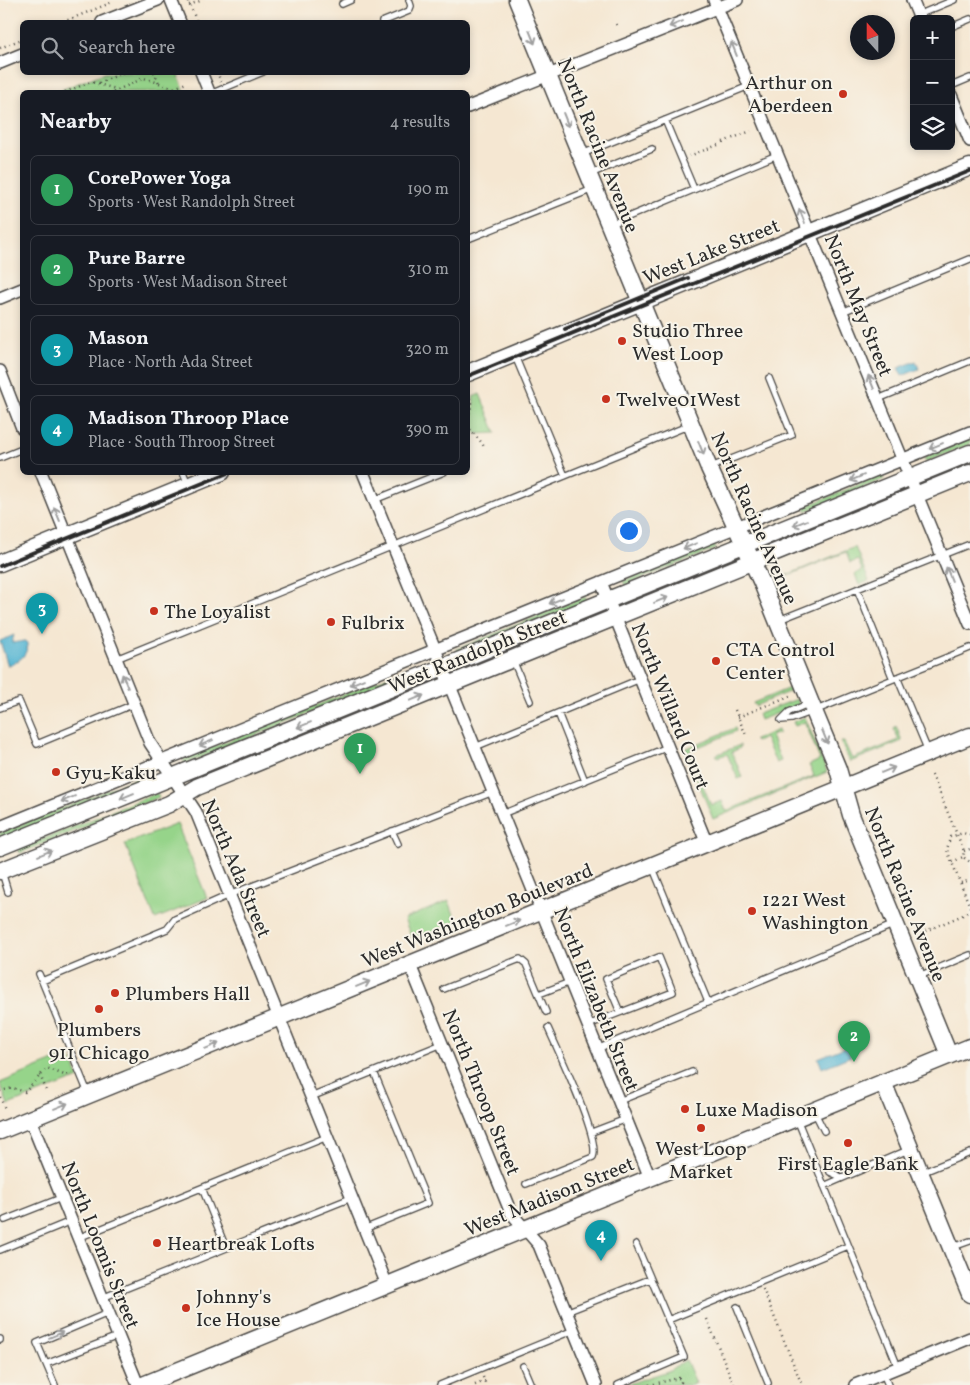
<!DOCTYPE html>
<html lang="en">
<head>
<meta charset="utf-8">
<style>
  body { margin:0; font-family:Vollkorn,serif; background:#20242c; color:#f1f3f6 }
  .controls { position:absolute; right:15px; top:15px; display:grid; overflow:hidden; border-radius:8px; box-shadow:0 2px 8px #0003 }
  .controls button { width:45px; height:45px; display:grid; place-items:center; padding:0; border:0; border-bottom:1px solid #363941; background:#171b24; color:#f1f3f6; font:25px sans-serif }
  .compass { position:absolute; left:850px; top:15px; width:45px; height:45px; border-radius:50%; background:#171b24; box-shadow:0 2px 8px #0003; rotate:339deg }
  .you { position:absolute; left:628px; top:530px; width:18px; height:18px; margin:-12px; border:4px solid #fff; border-radius:50%; background:#1a73e8; box-shadow:0 0 0 8px #1a73e833 }
  .badge { display:grid; place-items:center; width:32px; height:32px; border-radius:50%; background:#c8321e; color:#fff; font-size:16px; font-weight:700 }
  .pin { position:absolute; translate:-50% -41px; filter:drop-shadow(0 1px 2px #0008) }
  .pin::after { content:''; position:absolute; top:26px; width:18px; height:15px; background:inherit; clip-path:polygon(0 0,100% 0,50% 100%) }
  .list { margin:0; padding:0; list-style:none }
  h2 { display:flex; justify-content:space-between; align-items:center; height:65px; margin:0; padding:0 20px; font-size:21px }
  h2 small { font-size:16px; font-weight:400; color:#9ea1a6 }
  .list li { display:grid; grid-template-columns:32px 1fr auto; gap:15px; align-items:center; box-sizing:border-box; height:70px; margin:0 10px 10px; padding:0 10px; border:1px solid #363941; border-radius:8px }
  .list b { display:block; font-size:19px; white-space:nowrap }
  .list p { margin:0; font-size:16px; white-space:nowrap; color:#9ea1a6 }
  .list em { font-size:16px; font-style:normal; color:#9ea1a6 }
  .icon { flex:none; width:28px; height:28px; fill:none; stroke:currentColor; stroke-width:2; stroke-linecap:round; stroke-linejoin:round }
  .map { position:relative; flex:none; width:970px; height:1385px; overflow:hidden }
  .search { position:absolute; background:#171b24; box-shadow:0 2px 8px #0003; left:20px; top:20px; width:450px; height:55px; display:flex; align-items:center; gap:12px; box-sizing:border-box; padding:0 18px; border-radius:8px; color:#9ea1a6; font-size:19px }
  .panel { position:absolute; background:#171b24; box-shadow:0 2px 8px #0003; left:20px; top:90px; width:450px; height:385px; border-radius:8px }
  .map>svg:first-child { display:block }
</style>
</head>
<body>
<div class="map">
<svg width="970" height="1385" viewBox="0 0 970 1385">
  <rect width="100%" height="100%" fill="#f7f3e8"/>
  <filter id="ink" filterUnits="userSpaceOnUse"><feTurbulence type="fractalNoise" baseFrequency=".02" numOctaves="2"/><feDisplacementMap in="SourceGraphic" scale="10" xChannelSelector="R" yChannelSelector="G"/><feConvolveMatrix kernelMatrix="1 2 1 2 8 2 1 2 1" color-interpolation-filters="sRGB"/></filter>
  <filter id="wash" filterUnits="userSpaceOnUse"><feTurbulence type="fractalNoise" baseFrequency=".0096" numOctaves="4" result="noise"/><feDisplacementMap in="SourceGraphic" scale="20" xChannelSelector="R" yChannelSelector="G"/><feGaussianBlur stdDeviation="1.12" result="paint"/><feColorMatrix in="noise" values="0 0 0 0 0 0 0 0 0 0 0 0 0 0 0 0 0 1.4 0 .05"/><feComposite in="paint" operator="in"/></filter>
  <g filter="url(#wash)">
    <rect width="100%" height="100%" fill="#f5e7d2"/>
    <path fill="#96d48a" stroke="#60805a" d="M104 73 161 72 162 74 177 73 185 92H56Z
      M480 394 496 433 477 434C461 423 477 411 473 397Z
      M970 439V444L926 462 924 458Z
      M882 475 884 479 806 511 804 507Z
      M890 495 892 498 771 548 770 544Z
      M714 544 716 549 625 585 623 581Z
      M855 547 869 581 859 585 855 574 862 570 858 560 850 563 846 552 782 578 786 587 779 591 775 580Z
      M727 561 729 565 633 604 631 600Z
      M585 597 587 601 458 653 457 649Z
      M414 666 416 670 185 764 183 759Z
      M423 685 424 689 198 781 197 777Z
      M792 687 793 690 755 706 753 703Z
      M797 699 799 705 760 720 758 714Z
      M805 717 827 772 713 819 685 749 735 728 736 731 689 751 711 805 722 801 726 811 814 776 809 765 820 760 805 722 795 726 793 722Z
      M896 726 902 741 850 762 841 742H844L852 759 899 740 894 729Z
      M778 730 779 733 771 736 781 761 776 763 765 738 756 742 754 740Z
      M740 745V748L732 752 742 777 738 779 727 754 718 757 716 755Z
      M142 776 144 781 0 839V833Z
      M157 793 159 797 20 853 18 849Z
      M177 824 207 898 155 919 125 844Z
      M449 901 457 923 413 941 404 919Z
      M69 1055 79 1078 8 1105 0 1083Z
      M686 1360 696 1383 692 1385H625L668 1371Z"/>
    <path fill="#54b5d3" stroke="#40707f" d="M916 361 919 369 902 376 898 368Z
      M14 635 12 643 25 641 27 643C28 656 19 661 8 666L0 641Z
      M848 1046 851 1056 822 1068 818 1058Z"/>
  </g>
  <g filter="url(#ink)">
    <g fill="none" stroke-linecap="round" stroke-linejoin="round">
      <g stroke="#494744" stroke-width="8">
        <path id="lane" d="M342 4 351 0
          M918 15 954 0
          M382 22 409 11 411 6 409 0
          M951 27 970 19
          M951 86 970 78
          M215 92 263 72
          M665 120 694 189
          M582 154 749 86
          M590 174 652 149
          M611 224 777 155
          M468 239 593 189
          M842 312 970 259
          M515 356 565 476
          M878 399 970 361
          M0 458 22 449
          M711 467 792 435 769 378
          M183 472 188 484
          M374 500 444 472
          M857 589 893 679
          M779 620 970 544
          M116 659 690 425
          M513 660 530 701
          M897 677 928 751
          M810 703 789 712 781 720 792 719 814 711 970 648
          M0 708 19 701 37 744 134 704
          M558 713 585 781
          M475 747 640 679
          M502 814 668 747
          M392 831 398 844
          M652 866 708 1002
          M2 872 8 892
          M39 974 88 1093
          M919 976 970 955
          M42 981 167 929 175 919 229 895 493 792
          M444 989 520 959 526 964 546 1012
          M539 994 570 982
          M588 1025 673 992 659 957 606 979 620 1012
          M597 1049 895 924
          M311 1097 442 1044
          M619 1101 692 1072
          M814 1111 824 1131
          M797 1119 898 1367
          M592 1132 626 1119
          M847 1165 862 1168
          M839 1168 852 1172
          M830 1172 841 1177
          M921 1173 970 1153
          M526 1184 593 1157C601 1139 557 1049 548 1028
          M824 1186 908 1150
          M202 1188 226 1248
          M5 1220 61 1198
          M364 1229 428 1203 374 1072
          M78 1238 327 1137
          M953 1247 970 1241
          M0 1250 71 1221
          M102 1298 351 1198
          M737 1307 768 1383
          M566 1312 650 1279
          M668 1320 848 1246
          M0 1339V1340
          M46 1364 118 1336
          M523 1366 531 1385
          M883 1373 888 1385
          M55 1385 37 1343 108 1313
          M440 1385 574 1330
          M618 1385 684 1357 636 1244"/>
      </g>
      <g stroke="#494744" stroke-width="14">
        <path id="street" d="M171 0 180 22
          M714 0 970 624
          M912 0 920 19
          M102 22 158 0
          M0 63 22 54
          M201 72 209 92
          M951 95 970 141
          M468 107 737 0
          M0 298 22 289
          M0 371 22 428
          M41 472 150 743 196 812 387 1285
          M363 472 650 1178
          M601 582 707 844
          M0 827 970 432
          M410 965 511 1213 539 1245 596 1385
          M30 1119 138 1385
          M855 1385 970 1338"/>
      </g>
      <g stroke="#494744" stroke-width="19">
        <path id="secondary" d="M517 0 709 468 762 583 814 711 838 769 851 815 949 1055
          M468 373 970 167
          M0 563 222 472
          M0 847 970 453
          M0 871 169 804 197 787 244 768 970 473
          M883 1082 970 1294
          M0 1131 970 736
          M143 1385 970 1047"/>
      </g>
      <path stroke="#494744" stroke-width="2.5" stroke-dasharray="1 4" stroke-linecap="butt" d="M188 1 197 22
        M189 5 203 0
        M63 22 113 2
        M616 24 617 26
        M0 48 22 39
        M154 72 159 83
        M217 72 221 82
        M99 83 125 72
        M65 92 91 82 116 89
        M113 92 144 78 174 88
        M165 92 186 83
        M723 142 751 131
        M689 156 718 145
        M468 418 472 403 468 394
        M468 425C471 434 480 438 484 447
        M735 710 746 735
        M738 717 792 695
        M932 775 964 851 963 857 970 862
        M970 835 963 833 950 837 947 850 970 907
        M964 851 970 849
        M952 862 963 857
        M961 883 970 880
        M916 935 963 915 970 910
        M79 1027 88 1024
        M40 1075 47 1092
        M0 1091 13 1088 25 1092 47 1068 64 1075 72 1073
        M0 1097 5 1109
        M763 1289 802 1385
        M707 1319 734 1385
        M483 1377 486 1385
        M475 1385 485 1381
        M649 1385 679 1378 681 1382 678 1385"/>
      <use href="#lane" stroke="#fff" stroke-width="5.5"/>
      <use href="#street" stroke="#fff" stroke-width="11"/>
      <use href="#secondary" stroke="#fff" stroke-width="16"/>
      <path stroke="#2b2b2b" stroke-width="4" d="M565 329 688 278
        M468 376 970 171
        M0 566 230 472"/>
    </g>
    <defs><path id="oneway-shaft" d="M-6 0H5M1.5-3L5.5 0L1.5 3" fill="none" stroke-width="1.6" stroke-linecap="round" stroke-linejoin="round" transform="scale(1.25)"/></defs>
    <g stroke="#a0a0a0">
      <use href="#oneway-shaft" transform="translate(676 24) rotate(158)"/>
      <use href="#oneway-shaft" transform="translate(532 37) rotate(68)"/>
      <use href="#oneway-shaft" transform="translate(734 49) rotate(-112)"/>
      <use href="#oneway-shaft" transform="translate(566 120) rotate(68)"/>
      <use href="#oneway-shaft" transform="translate(802 216) rotate(-112)"/>
      <use href="#oneway-shaft" transform="translate(871 382) rotate(-112)"/>
      <use href="#oneway-shaft" transform="translate(936 446) rotate(157)"/>
      <use href="#oneway-shaft" transform="translate(701 448) rotate(68)"/>
      <use href="#oneway-shaft" transform="translate(857 478) rotate(158)"/>
      <use href="#oneway-shaft" transform="translate(57 514) rotate(-112)"/>
      <use href="#oneway-shaft" transform="translate(800 523) rotate(158)"/>
      <use href="#oneway-shaft" transform="translate(690 546) rotate(158)"/>
      <use href="#oneway-shaft" transform="translate(949 574) rotate(-112)"/>
      <use href="#oneway-shaft" transform="translate(661 600) rotate(-22)"/>
      <use href="#oneway-shaft" transform="translate(556 601) rotate(158)"/>
      <use href="#oneway-shaft" transform="translate(125 681) rotate(-112)"/>
      <use href="#oneway-shaft" transform="translate(357 682) rotate(158)"/>
      <use href="#oneway-shaft" transform="translate(417 698) rotate(-22)"/>
      <use href="#oneway-shaft" transform="translate(304 725) rotate(158)"/>
      <use href="#oneway-shaft" transform="translate(825 737) rotate(68)"/>
      <use href="#oneway-shaft" transform="translate(206 743) rotate(158)"/>
      <use href="#oneway-shaft" transform="translate(888 770) rotate(-22)"/>
      <use href="#oneway-shaft" transform="translate(127 796) rotate(158)"/>
      <use href="#oneway-shaft" transform="translate(68 799) rotate(158)"/>
      <use href="#oneway-shaft" transform="translate(45 853) rotate(-22)"/>
      <use href="#oneway-shaft" transform="translate(513 923) rotate(-22)"/>
      <use href="#oneway-shaft" transform="translate(363 984) rotate(-22)"/>
      <use href="#oneway-shaft" transform="translate(212 1046) rotate(-22)"/>
      <use href="#oneway-shaft" transform="translate(61 1106) rotate(-22)"/>
      <use href="#oneway-shaft" transform="translate(56 1335) rotate(-23)"/>
    </g>
  </g>
  <g fill="#c8321e" stroke="#f7f3e8" stroke-width="2">
    <circle cx="843" cy="94" r="5"/>
    <circle cx="622" cy="341" r="5"/>
    <circle cx="606" cy="399" r="5"/>
    <circle cx="154" cy="611" r="5"/>
    <circle cx="331" cy="622" r="5"/>
    <circle cx="716" cy="661" r="5"/>
    <circle cx="56" cy="772" r="5"/>
    <circle cx="752" cy="911" r="5"/>
    <circle cx="115" cy="993" r="5"/>
    <circle cx="99" cy="1009" r="5"/>
    <circle cx="685" cy="1109" r="5"/>
    <circle cx="701" cy="1128" r="5"/>
    <circle cx="848" cy="1143" r="5"/>
    <circle cx="157" cy="1243" r="5"/>
    <circle cx="186" cy="1308" r="5"/>
  </g>
  <g text-anchor="middle" stroke-width="4" stroke-linejoin="round" paint-order="stroke">
    <g font-size="20" fill="#2b2b2b" stroke="#f7f3e8" text-anchor="start">
      <text x="833" y="89" text-anchor="end">Arthur on<tspan x="833" dy="23">Aberdeen</tspan></text>
      <text x="632" y="337">Studio Three<tspan x="632" dy="23">West Loop</tspan></text>
      <text x="616" y="406">Twelve01West</text>
      <text x="164" y="618">The Loyalist</text>
      <text x="341" y="629">Fulbrix</text>
      <text x="726" y="656">CTA Control<tspan x="726" dy="23">Center</tspan></text>
      <text x="66" y="779">Gyu-Kaku</text>
      <text x="762" y="906">1221 West<tspan x="762" dy="23">Washington</tspan></text>
      <text x="125" y="1000">Plumbers Hall</text>
      <text x="99" y="1036" text-anchor="middle">Plumbers<tspan x="99" dy="23">911 Chicago</tspan></text>
      <text x="695" y="1116">Luxe Madison</text>
      <text x="701" y="1155" text-anchor="middle">West Loop<tspan x="701" dy="23">Market</tspan></text>
      <text x="848" y="1170" text-anchor="middle">First Eagle Bank</text>
      <text x="167" y="1250">Heartbreak Lofts</text>
      <text x="196" y="1303">Johnny's<tspan x="196" dy="23">Ice House</tspan></text>
    </g>
    <g font-size="20" fill="#2b2b2b" stroke="#f7f3e8">
      <text transform="translate(599 145) rotate(68)" y="7">North Racine Avenue</text>
      <text transform="translate(711 251) rotate(-22)" y="7">West Lake Street</text>
      <text transform="translate(859 305) rotate(68)" y="7">North May Street</text>
      <text transform="translate(755 518) rotate(66)" y="7">North Racine Avenue</text>
      <text transform="translate(477 651) rotate(-22)" y="7">West Randolph Street</text>
      <text transform="translate(671 706) rotate(68)" y="7">North Willard Court</text>
      <text transform="translate(237 868) rotate(67)" y="7">North Ada Street</text>
      <text transform="translate(906 894) rotate(68)" y="7">North Racine Avenue</text>
      <text transform="translate(477 915) rotate(-22)" y="7">West Washington Boulevard</text>
      <text transform="translate(597 999) rotate(68)" y="7">North Elizabeth Street</text>
      <text transform="translate(482 1092) rotate(68)" y="7">North Throop Street</text>
      <text transform="translate(549 1196) rotate(-22)" y="7">West Madison Street</text>
      <text transform="translate(101 1245) rotate(68)" y="7">North Loomis Street</text>
    </g>
  </g>
</svg>
<div class="controls">
<button>+</button>
<button>−</button>
<button><svg class="icon" aria-label="layers" viewBox="0 0 24 24"><path d="M12 4l9 5-9 5-9-5zM3 14l9 5 9-5"/></svg></button>
</div>
<svg class="compass" viewBox="-18 -18 36 36"><path d="M0-13l5 13h-10z" fill="#e53935"/><path d="M0 13l5-13h-10z" fill="#9ea1a6"/></svg>
<div class="you"></div>
<div class="pin badge" style="left:360px;top:774px;background:#2e9e5b">1</div>
<div class="pin badge" style="left:854px;top:1062px;background:#2e9e5b">2</div>
<div class="pin badge" style="left:42px;top:634px;background:#0f9aa8">3</div>
<div class="pin badge" style="left:601px;top:1261px;background:#0f9aa8">4</div>
<div class="search"><svg class="icon" aria-label="search" viewBox="0 0 24 24"><circle cx="10" cy="10" r="6"/><path d="M15 15l6 6"/></svg>Search here</div>
<section class="panel">
<h2>Nearby<small>4 results</small></h2>
<ul class="list">
<li><span class="badge" style="background:#2e9e5b">1</span><div><b>CorePower Yoga</b><p>Sports · West Randolph Street</p></div><em>190 m</em></li>
<li><span class="badge" style="background:#2e9e5b">2</span><div><b>Pure Barre</b><p>Sports · West Madison Street</p></div><em>310 m</em></li>
<li><span class="badge" style="background:#0f9aa8">3</span><div><b>Mason</b><p>Place · North Ada Street</p></div><em>320 m</em></li>
<li><span class="badge" style="background:#0f9aa8">4</span><div><b>Madison Throop Place</b><p>Place · South Throop Street</p></div><em>390 m</em></li>
</ul>
</section>
</div>
</body>
</html>
